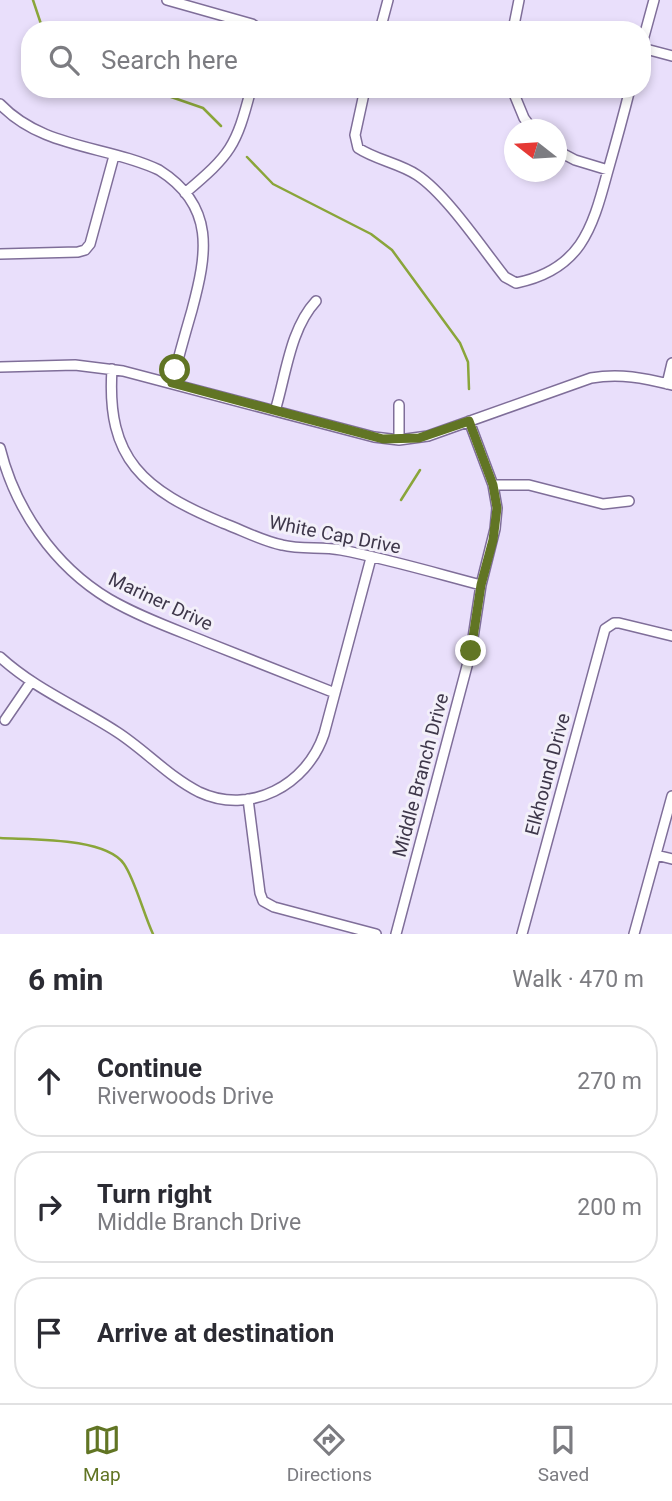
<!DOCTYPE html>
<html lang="en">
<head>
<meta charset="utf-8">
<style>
  body { margin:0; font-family:Roboto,sans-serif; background:#f2f2f3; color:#2b2b33 }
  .compass { position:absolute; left:504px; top:119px; width:63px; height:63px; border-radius:50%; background:#fff; box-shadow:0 4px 10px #0003; rotate:287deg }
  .stop { position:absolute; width:21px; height:21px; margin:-16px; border:5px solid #617524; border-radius:50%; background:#fff }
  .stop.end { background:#617524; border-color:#fff; box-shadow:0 2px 7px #0008 }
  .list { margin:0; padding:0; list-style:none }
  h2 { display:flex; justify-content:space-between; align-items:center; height:91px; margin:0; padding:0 28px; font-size:30px }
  h2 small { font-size:23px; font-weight:400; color:#7c7c81 }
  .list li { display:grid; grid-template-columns:46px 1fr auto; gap:21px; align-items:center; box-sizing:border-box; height:112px; margin:0 14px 14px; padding:0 14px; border:2px solid #e1e1e2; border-radius:28px }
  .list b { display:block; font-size:26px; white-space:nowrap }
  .list p { margin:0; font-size:23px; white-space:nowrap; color:#7c7c81 }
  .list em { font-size:23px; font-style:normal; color:#7c7c81 }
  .icon { flex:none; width:38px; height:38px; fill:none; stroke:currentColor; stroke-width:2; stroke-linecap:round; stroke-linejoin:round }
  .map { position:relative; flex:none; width:672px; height:934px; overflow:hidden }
  .search { position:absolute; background:#fff; box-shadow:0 4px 10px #0003; left:21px; right:21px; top:21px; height:77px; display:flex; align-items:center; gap:18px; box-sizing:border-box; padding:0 24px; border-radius:28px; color:#7c7c81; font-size:26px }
  .sheet { height:469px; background:#fff }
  nav { display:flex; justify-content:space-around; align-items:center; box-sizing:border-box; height:98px; border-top:2px solid #e1e1e2; background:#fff; font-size:19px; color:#7c7c81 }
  nav a { display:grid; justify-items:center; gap:4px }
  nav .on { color:#617524 }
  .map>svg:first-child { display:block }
</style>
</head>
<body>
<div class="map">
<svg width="672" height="934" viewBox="0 0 672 934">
  <rect width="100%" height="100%" fill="#e9dffb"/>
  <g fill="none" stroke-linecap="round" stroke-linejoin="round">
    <path stroke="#8aa53a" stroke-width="2.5" d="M33 0 43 30
      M148 89 203 108 221 126
      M247 157 273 184 371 234 392 250 460 343 468 362 469 389
      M401 500 420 470
      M0 838C30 840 105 837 124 864 135 880 144 915 153 934"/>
    <g stroke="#7f6e99" stroke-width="12">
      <path id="street" d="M167 0 252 24 261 30
        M380 30 388 0
        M513 30 519 0
        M642 44 654 0
        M642 48 672 56
        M365 89 355 135 358 148C376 160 399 163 417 175 446 194 482 248 505 277L516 283C580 270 592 230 607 174 615 146 623 117 630 89
        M512 89 524 118 533 130
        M0 104C43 149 106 145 159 170 216 206 207 254 192 310 185 334 178 359 172 383
        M556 150 575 160 608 170
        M185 193C231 154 236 147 251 89
        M0 254 78 252 85 250 90 244 114 156
        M0 367 75 365 123 371 374 437 399 440 428 436 591 378C620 373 644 378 672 385
        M112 369C106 460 144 490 223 523 242 530 262 541 282 545 302 550 322 546 341 550 388 559 435 573 481 585
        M667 384 672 363
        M275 411C286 375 290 329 316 301
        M399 440V405
        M0 448C15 509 54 566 109 599 140 617 174 629 206 642 249 659 292 676 335 693
        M493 485H529L603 504 629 501
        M0 657C35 689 77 706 117 732 145 750 169 777 199 792 250 816 307 785 324 734L371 558
        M5 720 31 682
        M248 799 260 893 263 901 274 907 376 934
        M656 855 672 859
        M396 934 471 651 481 585 495 529 497 508 493 485 469 421
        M522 934 605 629 614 623H619L672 636
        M634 934 672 796"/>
    </g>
    <use href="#street" stroke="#fff" stroke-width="9"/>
  </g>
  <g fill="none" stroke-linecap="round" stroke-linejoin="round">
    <path stroke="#617524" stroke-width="9" d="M175 370 172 383 383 439 419 438 469 421 493 485 497 508 493 540 481 585 471 651"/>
  </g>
  <g text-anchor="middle" stroke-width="6" stroke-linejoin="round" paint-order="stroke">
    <g font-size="19" fill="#3e374a" stroke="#f3f0f9">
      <text transform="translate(335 534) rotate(11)" y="7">White Cap Drive</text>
      <text transform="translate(161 601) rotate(25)" y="7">Mariner Drive</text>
      <text transform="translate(547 774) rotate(-75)" y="7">Elkhound Drive</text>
      <text transform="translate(420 775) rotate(-75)" y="7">Middle Branch Drive</text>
    </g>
  </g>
</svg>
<svg class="compass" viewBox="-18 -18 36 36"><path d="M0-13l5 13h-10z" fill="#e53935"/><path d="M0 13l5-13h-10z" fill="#7c7c81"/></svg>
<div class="stop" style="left:175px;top:370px"></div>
<div class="stop end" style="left:471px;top:651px"></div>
<div class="search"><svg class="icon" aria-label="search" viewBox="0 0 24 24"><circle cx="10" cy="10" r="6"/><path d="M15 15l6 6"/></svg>Search here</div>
</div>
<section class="sheet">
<h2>6 min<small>Walk · 470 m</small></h2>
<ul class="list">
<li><svg class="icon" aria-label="ahead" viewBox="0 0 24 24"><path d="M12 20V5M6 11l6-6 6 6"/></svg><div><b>Continue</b><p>Riverwoods Drive</p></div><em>270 m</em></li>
<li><svg class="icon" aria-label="right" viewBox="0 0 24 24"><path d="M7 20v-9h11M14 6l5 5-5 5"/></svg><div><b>Turn right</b><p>Middle Branch Drive</p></div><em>200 m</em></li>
<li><svg class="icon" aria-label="arrive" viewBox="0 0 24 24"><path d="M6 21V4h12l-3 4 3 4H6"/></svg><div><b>Arrive at destination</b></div></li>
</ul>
</section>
<nav>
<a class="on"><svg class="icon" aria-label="map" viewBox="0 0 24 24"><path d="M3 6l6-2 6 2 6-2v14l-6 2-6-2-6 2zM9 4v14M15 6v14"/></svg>Map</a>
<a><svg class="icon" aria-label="directions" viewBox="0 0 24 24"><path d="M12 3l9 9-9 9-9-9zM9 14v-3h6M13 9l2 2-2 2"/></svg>Directions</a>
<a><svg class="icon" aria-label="saved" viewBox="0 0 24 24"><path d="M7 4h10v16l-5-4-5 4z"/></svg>Saved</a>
</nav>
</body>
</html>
